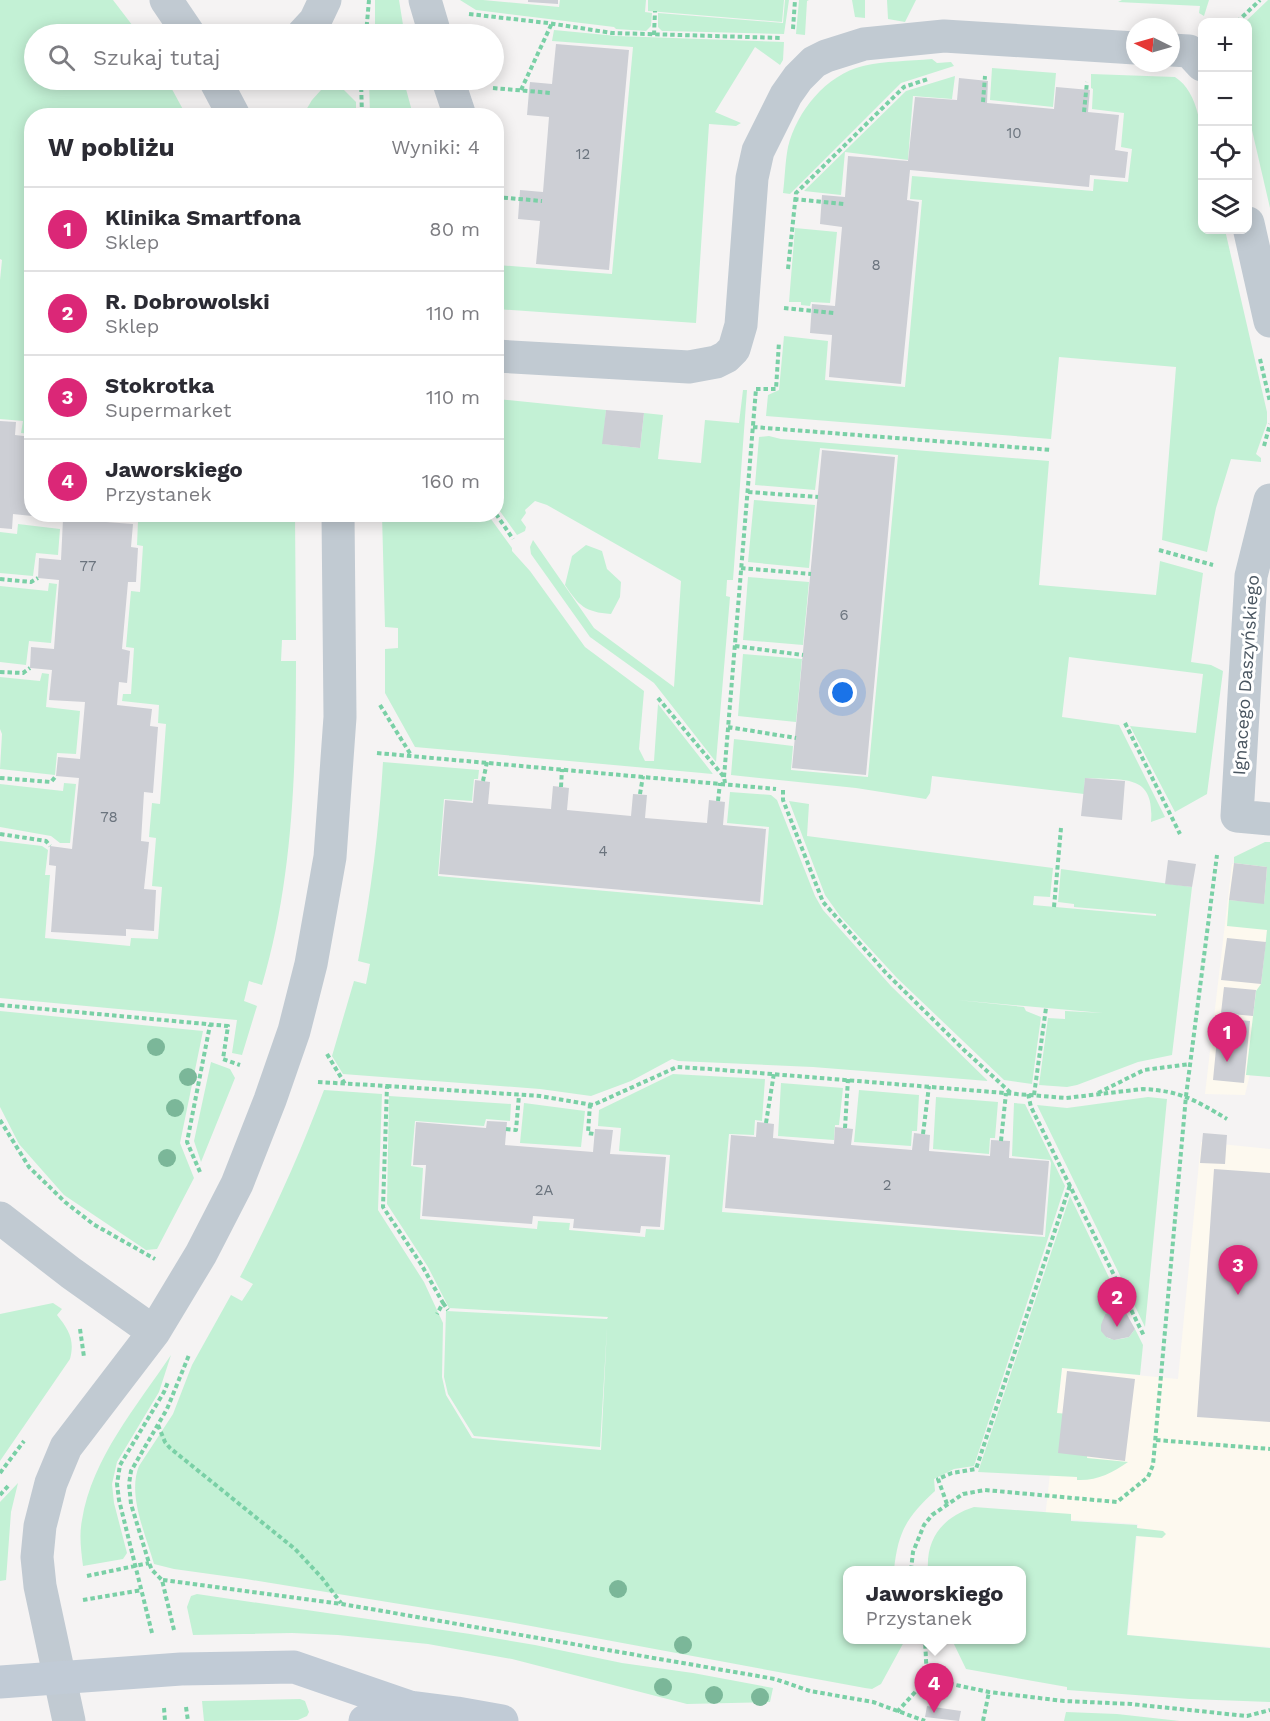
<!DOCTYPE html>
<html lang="pl">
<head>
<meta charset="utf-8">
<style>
  body { margin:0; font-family:"Work Sans",sans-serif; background:#f7f7f7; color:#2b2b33 }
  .controls { position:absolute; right:18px; top:18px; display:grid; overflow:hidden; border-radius:12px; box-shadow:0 3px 15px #0003 }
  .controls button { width:54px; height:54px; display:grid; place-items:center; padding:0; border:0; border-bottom:2px solid #e1e1e2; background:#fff; color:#2b2b33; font:30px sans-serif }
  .compass { position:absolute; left:1126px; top:18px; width:54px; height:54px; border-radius:50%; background:#fff; box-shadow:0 3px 15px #0003; rotate:275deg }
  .you { position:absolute; left:843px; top:693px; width:21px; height:21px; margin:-15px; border:4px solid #fff; border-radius:50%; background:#1a73e8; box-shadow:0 0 0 9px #1a73e833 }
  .badge { display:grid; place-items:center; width:39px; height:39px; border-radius:50%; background:#db2777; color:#fff; font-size:20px; font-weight:700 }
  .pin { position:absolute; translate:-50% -50px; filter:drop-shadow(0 2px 3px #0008) }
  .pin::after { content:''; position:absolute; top:32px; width:21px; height:18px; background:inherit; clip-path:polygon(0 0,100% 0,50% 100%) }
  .popup { position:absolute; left:843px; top:1566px; width:183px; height:78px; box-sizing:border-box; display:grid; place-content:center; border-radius:12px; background:#fff; filter:drop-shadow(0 2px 4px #0005); font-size:20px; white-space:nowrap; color:#7c7c81 }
  .popup b { font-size:22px; color:#2b2b33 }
  .popup::after { content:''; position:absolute; left:50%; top:100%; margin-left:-12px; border:12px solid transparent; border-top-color:#fff }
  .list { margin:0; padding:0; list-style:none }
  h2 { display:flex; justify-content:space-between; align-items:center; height:78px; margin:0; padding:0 24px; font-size:26px }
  h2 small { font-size:20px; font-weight:400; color:#7c7c81 }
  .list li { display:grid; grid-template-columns:39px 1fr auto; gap:18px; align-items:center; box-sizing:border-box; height:84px; padding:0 24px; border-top:2px solid #e1e1e2 }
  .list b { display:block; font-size:22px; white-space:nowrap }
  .list p { margin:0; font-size:20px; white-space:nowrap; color:#7c7c81 }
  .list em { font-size:20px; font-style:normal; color:#7c7c81 }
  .icon { flex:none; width:33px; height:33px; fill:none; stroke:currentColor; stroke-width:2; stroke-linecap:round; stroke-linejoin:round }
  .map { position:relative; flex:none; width:1270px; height:1721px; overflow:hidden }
  .search { position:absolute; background:#fff; box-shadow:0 3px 15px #0003; left:24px; top:24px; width:480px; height:66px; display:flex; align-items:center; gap:15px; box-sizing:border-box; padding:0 21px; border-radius:33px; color:#7c7c81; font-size:22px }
  .panel { position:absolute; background:#fff; box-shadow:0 3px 15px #0003; left:24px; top:108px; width:480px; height:414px; border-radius:24px }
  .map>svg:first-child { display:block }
</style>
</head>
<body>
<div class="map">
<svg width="1270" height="1721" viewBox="0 0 1270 1721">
  <rect width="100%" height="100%" fill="#f5f3f3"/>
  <path fill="#fdf9ef" d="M1270 857V921L1256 1048 1245 1095 1205 1094 1232 864Z
    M1201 1142 1270 1149V1647L1128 1635 1138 1524 1045 1518 1062 1368 1178 1379Z"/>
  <path fill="#c3f1d5" d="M0 0H113L139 34H34V80H167L186 115 32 116 31 434 21 433 23 421 0 419V280L2 260 0 259Z
    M375 0H399L404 31 375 34Z
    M460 0H483L559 7 560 0H646L645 12 652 13 651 26 646 31 616 29 614 27 476 10Z
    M648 0H784L782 22 648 11Z
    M785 0H789L784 34 667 31H662L658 27V13L783 23Z
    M799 0H809L807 1 805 35 796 34Z
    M852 0H865V18L855 17Z
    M887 0H916L905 22 888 19Z
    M1122 0H1209L1204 16 1199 13 1200 6 1118 2Z
    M1268 0H1270V208L1248 113V22H1245Z
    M554 30 617 36 784 42 783 60 780 65 755 47 715 112 741 123 736 126 709 124 696 323 497 309V265L612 274 633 47 552 41Z
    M932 59 937 63 951 62 954 66 901 83 790 194 783 193C785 178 785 162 788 147 797 111 826 75 863 66 885 61 909 61 932 59Z
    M992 68 1056 73 1053 107 990 100Z
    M1091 74 1175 77C1213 101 1202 188 1202 230H1225L1267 412V423L1256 454 1261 458V462L1231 459 1216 508 1207 552 1162 540 1176 367 1059 357 1051 439 766 416 768 395 779 390 784 336 828 341 825 380 905 387 922 200 910 199 912 176 1093 191 1094 179 1128 182 1132 149 1121 147 1124 113 1092 109 1093 89 1091 88Z
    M955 76 952 99 913 96 908 160 845 152 841 195 804 191 906 91Z
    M330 80H334L356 102V115H303L312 100Z
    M369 80H414L406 89 413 115H370Z
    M795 228 837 232 830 303 811 302 810 306 801 305V302H789Z
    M743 390H747L733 580H727L726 596 730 597 716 762 654 683 590 637 531 554 530 547 533 540 594 628 674 687 681 581 547 505 535 501 525 510 526 513 521 520 526 527 525 531 517 535 497 507V399L606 410 603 444 640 448 644 413 663 415 658 459 701 463 705 420 739 423Z
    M769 436 781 439 1049 461 1039 585 1156 595 1160 561 1203 573 1191 662 1211 665 1223 671 1207 794 1175 812 1130 726 1196 733 1203 674 1069 657 1062 717 1119 725 1165 817 1151 822C1155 772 1123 781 1085 778L1084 794 932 776 930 793 926 799 856 788 731 775 734 739 793 746 791 770 868 777 898 455 820 448 815 490 755 485 759 437Z
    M754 500 815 505 809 568 748 562Z
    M85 515H295L296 640H282L281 661H296C296 769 293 880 262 985L249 981 244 1001 257 1006 242 1055 232 1053 237 1020 0 998V841L42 846 48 850 45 875H50L45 938 130 946 131 938 158 939 162 887 152 886 156 838 149 837 152 803 160 804 166 724 158 723 159 705 122 701 123 694H131L134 648 126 647 131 591 140 592 143 546 137 545 138 521 85 517Z
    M382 515H488L512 548V551L530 571 585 647 644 691 639 749 645 761H654L658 704 713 774 415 747 385 693V649L398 648V628L385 627Z
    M18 524 60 529 58 555 36 553 33 576 0 573V532L17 534Z
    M586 545 602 551 607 569 621 582 620 597 611 614C585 612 579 606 565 585L572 556Z
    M748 577 809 582 803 645 743 640Z
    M49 583 57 584 51 643 29 641 26 665 0 662V586L48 591Z
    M743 654 802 659 796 722 738 716Z
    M42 673 49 674 46 707 80 711 76 754 57 753 55 775 0 769 2 734 0 729V677L40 681Z
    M383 762 479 770 478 779H474L472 801 444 799 438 876 763 905 769 827 727 823 730 792 771 795 777 800 815 896 823 910 891 986 988 1081 813 1067 678 1061 672 1059 631 1081 591 1096 540 1089 343 1074 332 1056 354 981 366 984 370 964 358 961C371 894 379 830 383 762Z
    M64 783 76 784 70 843H60L51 836 0 827V784L63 791Z
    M789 801 809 804 807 836 1053 868 1050 897 1034 896 1033 905 1156 916V914L1074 907V904L1058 902 1061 869 1192 887 1172 1055 1138 1062 1077 1085 1067 1087 1039 1085 1048 1018 1065 1019V1011L1103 1013 957 1000 1024 1007 1026 1011 1041 1017 1032 1084 1004 1080 897 978 840 916 825 895Z
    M1265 842H1270V1077L1246 1075 1256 991 1261 984 1267 930 1227 926 1229 900 1264 903 1267 867 1234 863V857Z
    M0 1011 203 1031 180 1143 194 1178 157 1249 146 1250 64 1195 19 1144 0 1107Z
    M211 1062 230 1069 235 1078 201 1162 194 1141Z
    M673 1074 765 1079 762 1121 755 1120 754 1135 729 1134 722 1212 1045 1237 1051 1163 1050 1160 1012 1156 1014 1103 1025 1104 1065 1186 974 1466 954 1469 934 1479 935 1491C907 1517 898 1531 894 1570H847V1640H905L881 1684 872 1689 865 1688 498 1620 246 1579 174 1569 154 1564C146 1535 127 1495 139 1466L173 1414 192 1365 231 1295 242 1301 253 1284 240 1277C272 1216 300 1154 324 1090L382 1094 378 1210 424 1282 443 1323 442 1377 446 1395 472 1438 601 1450 607 1327 600 1447 474 1436 448 1394 444 1377 446 1311 607 1319 608 1317 449 1308 428 1267 387 1204 389 1096 511 1104 510 1121 486 1119 484 1126 415 1121 411 1166 423 1168 420 1219 537 1229 538 1221 570 1223 569 1230 645 1237 646 1229 664 1230 670 1155 619 1151 621 1128 598 1126 599 1110Z
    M781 1083 843 1088 839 1125H835L834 1140 778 1136Z
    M859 1090 919 1095 917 1131H912L911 1146 854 1142Z
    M936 1097 998 1102 995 1138H990L989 1154 933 1149Z
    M1148 1097 1167 1099 1145 1327 1037 1105 1067 1108Z
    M524 1103 585 1111 581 1147 520 1143Z
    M1070 1196 1125 1311 1120 1309 1105 1314C1097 1336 1107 1344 1129 1337L1135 1329 1143 1345 1140 1375 1062 1368 1057 1413 1091 1416 1087 1458 1128 1462C1112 1473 1097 1481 1077 1480V1477L978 1472Z
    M53 1303 62 1309 57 1315C69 1330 75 1340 70 1359L0 1461V1314Z
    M171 1355 159 1392 117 1462 112 1484 114 1503 127 1553 123 1559 83 1566C81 1550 79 1535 82 1520 92 1458 137 1406 171 1355Z
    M18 1483 11 1512 6 1580 0 1581V1502Z
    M974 1507 1071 1514V1521L1137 1525V1528L1163 1531 1166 1534 1162 1538 1136 1536 1127 1635 1270 1648V1702L1190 1699 1067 1690V1687L966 1669 952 1640H1021V1570H928C926 1538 943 1517 974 1507Z
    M197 1594 470 1634 535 1645 622 1663 693 1673 773 1688 770 1702 687 1704 512 1659 428 1644 338 1635 292 1633 193 1635 187 1607 191 1596Z
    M300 1699 305 1701 309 1712 307 1716 298 1720 204 1721 202 1701Z
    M1066 1712 1117 1714 1180 1721H1064Z"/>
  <path fill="#cdcfd5" d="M528 0H558V4L528 2Z
    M556 44 629 50 609 270 536 264 540 221 518 219 520 190 543 192 549 117 527 115 529 91 530 82 552 84Z
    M959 78 988 81 987 103 1054 109 1056 87 1090 90 1088 112 1119 115 1115 150 1128 152 1125 178 1090 175 1089 187 910 170 907 200 919 202 901 384 829 377 832 335 810 333 812 304 835 306 842 227 820 224 822 195 845 197 848 156 908 161 915 97 957 100Z
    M606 410 644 413 640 448 602 444Z
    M0 421 16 422 15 435 32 437V516L13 514 12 529 0 528Z
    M822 450 895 457 866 775 792 768Z
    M32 514H80L79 520 133 524 131 547 138 548 136 582H128L122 649 130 651 127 683 119 682 117 705 152 709 150 726 158 727 153 793 144 792 141 841 149 842 144 889 156 890 154 931 126 929V936L51 932 56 866 49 865 50 846 72 849 79 778 56 776 58 757 80 759 85 702 49 700 52 670 30 668 31 647 54 649 59 580 38 578 39 558 61 560 63 519 32 516Z
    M1085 778 1125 781 1122 820 1081 816Z
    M475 780 490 782 488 804 551 809 553 786 569 788 567 810 631 816 633 794 647 795 645 818 707 823 709 800 725 802 723 825 766 829 760 902 439 874 445 800 473 803Z
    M1168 860 1196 864 1192 887 1165 884Z
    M1234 863 1267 867 1264 904 1229 900Z
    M1227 938 1266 942 1261 984 1221 980Z
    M1224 987 1256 990 1253 1016 1221 1013Z
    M1219 1018 1250 1021 1244 1083 1213 1080Z
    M487 1121 507 1122 505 1145 593 1152 595 1129 613 1130 610 1154 666 1157 660 1227 641 1226 640 1233 573 1228 574 1219 533 1216 532 1224 422 1216 426 1165H413L416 1122 486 1128Z
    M757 1122 774 1124 773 1138 834 1144 835 1127 853 1129 851 1145 912 1150 914 1133 930 1135 929 1151 990 1156 991 1140 1010 1141 1009 1158 1049 1161 1043 1235 725 1208 731 1135 756 1137Z
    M1203 1133 1227 1135 1225 1164 1200 1163Z
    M1214 1169 1270 1173V1422L1197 1417Z
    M1120 1309 1125 1311 1135 1329 1129 1337 1114 1340 1106 1337 1101 1331V1325L1105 1314Z
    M1067 1371 1135 1379 1125 1461 1058 1453Z
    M927 1706 961 1711 959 1721 925 1717Z"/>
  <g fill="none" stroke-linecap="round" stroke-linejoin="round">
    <path stroke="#7ad0a6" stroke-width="4" stroke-dasharray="4.5 3" stroke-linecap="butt" d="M469 14 548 23 612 33 782 38
      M1218 20 1228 22
      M1237 22 1260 0
      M793 29 795 0
      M366 34 369 0
      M654 35 655 11
      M361 80 362 116
      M493 88 551 93
      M521 90 552 23
      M983 102 985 76
      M1084 112 1087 82
      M496 197 542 201
      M794 199 844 204
      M788 269 796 193 904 87 928 79
      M784 308 834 313
      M1260 359 1270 402
      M756 389H776L779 342
      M753 427 1052 450
      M1264 446 1270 424
      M748 492 818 497
      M496 514 513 539
      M1159 550 1213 565
      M741 568 811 574
      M0 579 31 582 38 578
      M735 646 803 655
      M0 672 23 673 30 668
      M658 698 724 777 725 783
      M380 705 411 755
      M1125 723 1180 834
      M728 727 796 738
      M377 753 776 789
      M724 777 756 389
      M0 778 51 782 56 776
      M483 781 487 762
      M561 787 562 769
      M783 790V800L823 902 886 973 964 1050 1011 1093
      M640 794 643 776
      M718 801 720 783
      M0 834 46 841 50 846
      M1054 907 1061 828
      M0 1005 228 1026 223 1059 240 1065
      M327 1054 345 1084
      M318 1082 387 1086 383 1207 421 1264 443 1303 437 1314
      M387 1086 540 1096 593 1105 677 1067 710 1069 1066 1098 1143 1089C1181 1091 1195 1100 1227 1119
      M1098 1093 1144 1070 1190 1064
      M1028 1094 1031 1107 1144 1336
      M1034 1095 1046 1008
      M590 1104 588 1133 594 1134
      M0 1120 29 1167 65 1202 93 1224 155 1259
      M766 1123 774 1073
      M845 1128 848 1079
      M506 1129 516 1130 519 1095
      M923 1134 929 1086
      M1001 1141 1006 1093
      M200 1172 187 1142 210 1025
      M443 1303 448 1310
      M80 1329 84 1357
      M158 1425 165 1442 170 1448 295 1549 322 1578 341 1603
      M1156 1440 1270 1449
      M0 1473 24 1441
      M0 1495 9 1485
      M947 1504 938 1479 952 1473 976 1469 1070 1185
      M911 1570 913 1552 924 1525 932 1515 963 1494 985 1490 1117 1502 1148 1477 1153 1465 1186 1096 1217 855
      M87 1576 149 1563
      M163 1580 342 1604 775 1679 810 1691 873 1702 925 1721
      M83 1600 142 1590
      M174 1630 162 1580 152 1570 149 1563 131 1504 129 1484 131 1471 167 1409 189 1355
      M152 1633 119 1500 117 1484 120 1465 164 1392 168 1382
      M927 1679 989 1692 1064 1701 1131 1704 1247 1716 1270 1710
      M186 1707 188 1721
      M164 1708 165 1721
      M897 1712 927 1679 925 1640
      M983 1721 989 1692"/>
    <path stroke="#c1cad2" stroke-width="33" d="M166 0 189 34
      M425 0 435 34
      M303 34 315 21 325 0
      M1171 50 1189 51 1202 65
      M215 80 234 116
      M448 80 460 116
      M1248 223 1270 321
      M496 356 689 367 716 362 726 357 734 349 741 325 752 178 758 151 786 95 798 78 814 62 826 56 864 44 944 36 1135 48
      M1270 500 1251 576 1237 816 1270 819
      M0 1218 71 1273 154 1332
      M69 1721 40 1586 37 1557 40 1526 51 1483 66 1447 154 1332 201 1254 218 1221 237 1184 270 1100 294 1031 311 964 330 857 340 717 338 514"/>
    <path stroke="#c1cbd6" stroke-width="33" d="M0 1682 181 1669 294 1667 410 1707 457 1713 502 1721
      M365 1721 410 1707"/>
  </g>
  <g fill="#7bb799">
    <circle cx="156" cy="1047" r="9"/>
    <circle cx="188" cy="1077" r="9"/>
    <circle cx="175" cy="1108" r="9"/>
    <circle cx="167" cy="1158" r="9"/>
    <circle cx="618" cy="1589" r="9"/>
    <circle cx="683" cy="1645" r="9"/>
    <circle cx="663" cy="1687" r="9"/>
    <circle cx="714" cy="1695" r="9"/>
    <circle cx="760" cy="1697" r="9"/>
  </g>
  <g text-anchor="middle" stroke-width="6" stroke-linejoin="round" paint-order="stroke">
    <g font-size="15" fill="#6b747e">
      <text x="1014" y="138">10</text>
      <text x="583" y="159">12</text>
      <text x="876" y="270">8</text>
      <text x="88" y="571">77</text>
      <text x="844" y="620">6</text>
      <text x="109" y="822">78</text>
      <text x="603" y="856">4</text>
      <text x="887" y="1190">2</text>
      <text x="544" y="1195">2A</text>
    </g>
    <g font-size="18" fill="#4a5661" stroke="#fff">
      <text transform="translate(1246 675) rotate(-86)" y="6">Ignacego Daszyńskiego</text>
    </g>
  </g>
</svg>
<div class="controls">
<button>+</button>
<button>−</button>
<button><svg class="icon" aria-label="locate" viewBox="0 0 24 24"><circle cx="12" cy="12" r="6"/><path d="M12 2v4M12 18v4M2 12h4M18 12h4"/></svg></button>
<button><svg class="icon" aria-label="layers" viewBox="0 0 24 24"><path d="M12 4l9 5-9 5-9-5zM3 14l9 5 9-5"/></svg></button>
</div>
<svg class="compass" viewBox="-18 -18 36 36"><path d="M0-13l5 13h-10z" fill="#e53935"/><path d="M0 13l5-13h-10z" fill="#7c7c81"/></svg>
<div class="you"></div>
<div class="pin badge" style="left:1227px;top:1062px">1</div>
<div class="pin badge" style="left:1117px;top:1327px">2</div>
<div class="pin badge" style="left:1238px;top:1295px">3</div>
<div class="pin badge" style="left:934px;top:1713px">4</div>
<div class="popup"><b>Jaworskiego</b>Przystanek</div>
<div class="search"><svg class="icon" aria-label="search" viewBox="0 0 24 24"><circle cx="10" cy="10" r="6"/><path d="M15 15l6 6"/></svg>Szukaj tutaj</div>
<section class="panel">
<h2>W pobliżu<small>Wyniki: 4</small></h2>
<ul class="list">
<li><span class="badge">1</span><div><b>Klinika Smartfona</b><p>Sklep</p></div><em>80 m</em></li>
<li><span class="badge">2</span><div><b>R. Dobrowolski</b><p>Sklep</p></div><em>110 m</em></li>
<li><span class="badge">3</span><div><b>Stokrotka</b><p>Supermarket</p></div><em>110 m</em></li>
<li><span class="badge">4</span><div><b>Jaworskiego</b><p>Przystanek</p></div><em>160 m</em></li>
</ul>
</section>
</div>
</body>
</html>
